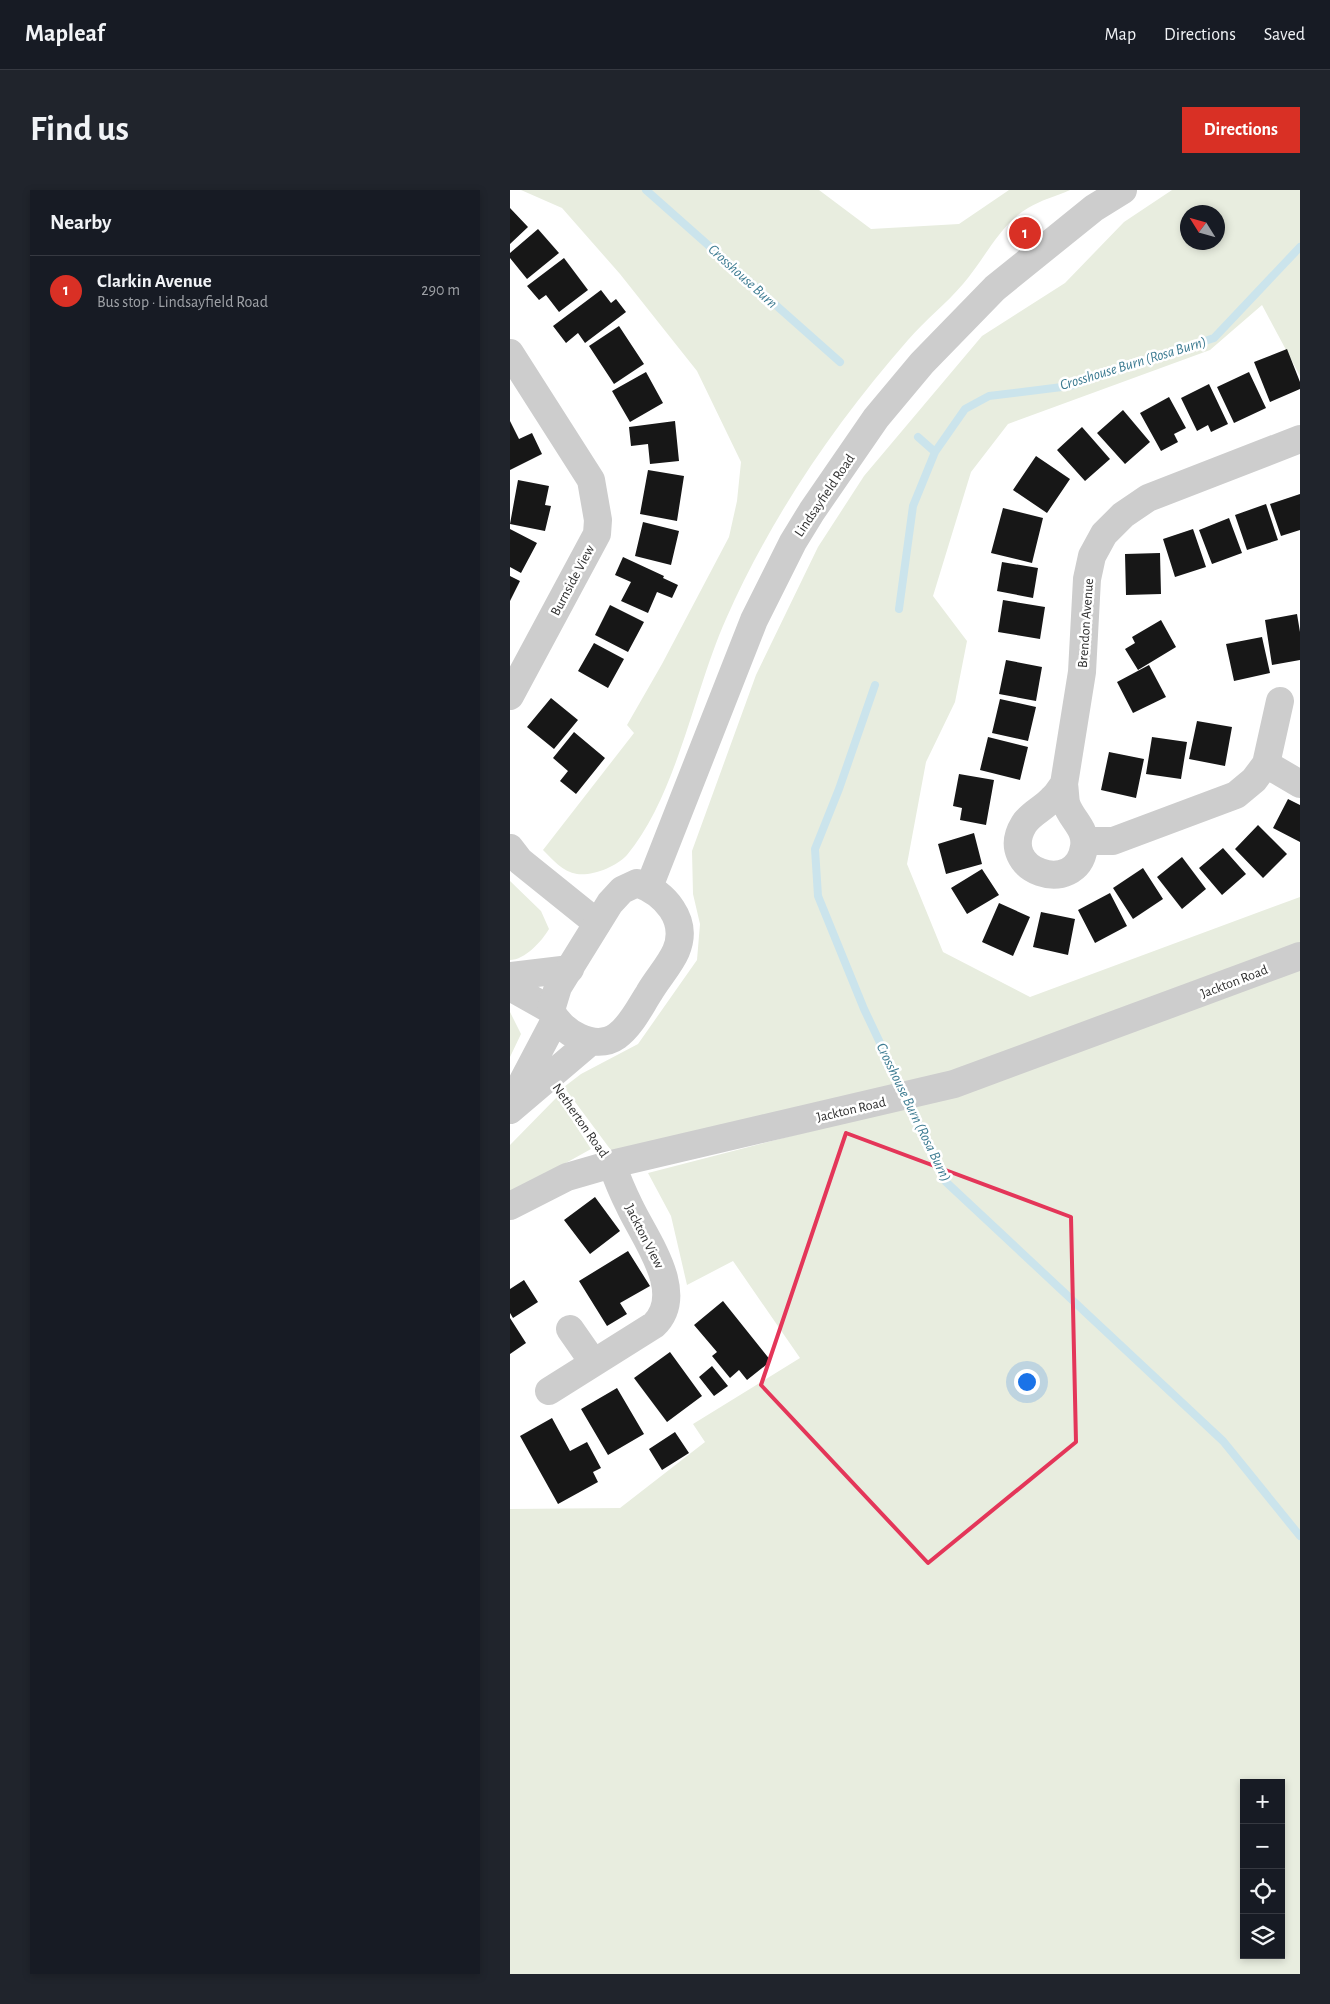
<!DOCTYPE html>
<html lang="en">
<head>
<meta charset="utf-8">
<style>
  body { margin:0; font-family:"Alegreya Sans",sans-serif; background:#20242c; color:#f1f3f6 }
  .controls { position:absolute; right:15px; bottom:15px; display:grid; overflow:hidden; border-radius:0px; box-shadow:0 2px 8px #0003 }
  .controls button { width:45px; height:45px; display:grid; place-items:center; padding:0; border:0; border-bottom:1px solid #363941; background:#171b24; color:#f1f3f6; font:25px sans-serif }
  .compass { position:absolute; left:670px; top:15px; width:45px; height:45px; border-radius:50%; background:#171b24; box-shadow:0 2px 8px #0003; rotate:307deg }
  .you { position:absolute; left:516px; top:1191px; width:18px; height:18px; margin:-12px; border:4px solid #fff; border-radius:50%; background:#1a73e8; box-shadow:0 0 0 8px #1a73e833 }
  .badge { display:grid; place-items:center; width:32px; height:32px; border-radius:50%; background:#d93025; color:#fff; font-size:16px; font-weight:700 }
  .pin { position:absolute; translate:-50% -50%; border:2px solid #fff; box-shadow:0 1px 5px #0006 }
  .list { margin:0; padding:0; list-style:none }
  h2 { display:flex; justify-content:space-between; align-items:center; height:65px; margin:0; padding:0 20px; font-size:21px }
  h2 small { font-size:16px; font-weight:400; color:#9ea1a6 }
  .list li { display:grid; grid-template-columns:32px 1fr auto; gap:15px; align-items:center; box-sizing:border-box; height:70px; padding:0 20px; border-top:1px solid #363941 }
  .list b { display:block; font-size:19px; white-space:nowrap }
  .list p { margin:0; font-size:16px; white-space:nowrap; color:#9ea1a6 }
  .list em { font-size:16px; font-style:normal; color:#9ea1a6 }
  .icon { flex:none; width:28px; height:28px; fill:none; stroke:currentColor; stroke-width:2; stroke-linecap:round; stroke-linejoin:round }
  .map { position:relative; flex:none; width:790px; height:1784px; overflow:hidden; border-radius:0px }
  header { display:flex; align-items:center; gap:30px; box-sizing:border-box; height:70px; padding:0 25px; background:#171b24; border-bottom:1px solid #363941 }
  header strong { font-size:24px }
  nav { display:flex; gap:28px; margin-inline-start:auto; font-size:18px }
  .intro { display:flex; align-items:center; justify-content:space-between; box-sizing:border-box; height:120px; padding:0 30px }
  h1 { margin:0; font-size:35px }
  .button { padding:12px 22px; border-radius:0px; background:#d93025; color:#fff; font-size:18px; font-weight:700 }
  main { display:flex; gap:30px; padding:0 30px }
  aside { flex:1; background:#171b24; border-radius:0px; box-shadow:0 2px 8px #0003 }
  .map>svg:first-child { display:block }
</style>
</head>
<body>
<header>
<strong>Mapleaf</strong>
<nav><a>Map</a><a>Directions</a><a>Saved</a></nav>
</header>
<div class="intro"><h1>Find us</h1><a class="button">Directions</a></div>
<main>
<aside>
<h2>Nearby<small></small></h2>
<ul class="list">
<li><span class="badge">1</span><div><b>Clarkin Avenue</b><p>Bus stop · Lindsayfield Road</p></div><em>290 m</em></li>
</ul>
</aside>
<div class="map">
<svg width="790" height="1784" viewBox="0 0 790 1784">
  <rect width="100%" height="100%" fill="#fff"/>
  <path fill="#e8eddf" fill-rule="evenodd" d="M11 0H309L361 39 449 34 499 0H560C547 6 531 10 518 18 490 34 474 70 453 94 436 114 415 130 398 150 325 233 261 327 216 429 184 500 167 605 117 665 106 677 83 686 67 684 53 682 42 669 33 660L124 543 117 535 152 474 219 347 227 311 231 272 187 181 110 84 52 18Z
    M662 0H790V186L752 115 700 160 498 234 461 282 423 406 457 451 445 512 416 572 397 674 433 762 520 807 790 707V755L426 889 106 967 54 897 71 884 128 854 187 770 190 734 183 704 182 661 246 485 308 357 354 286 472 146 555 93 614 32ZM678 22H708V52H678Z
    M0 691 31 721 39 739C32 751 15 770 0 770Z
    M790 774V1784H0V1319L110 1318 195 1252 183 1234 290 1168 223 1071 177 1095 161 1026 138 983 443 904ZM734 1593H771V1765H734Z
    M0 822 11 844 0 867Z
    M47 907 81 959 0 1004V955Z"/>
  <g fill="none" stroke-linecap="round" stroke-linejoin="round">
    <path stroke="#cbe4ec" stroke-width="8" d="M136 0 330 172
      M408 247 425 262
      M389 419 403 316 425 262 455 219 479 206 560 196 704 148 790 57
      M365 495 329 599 305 659 308 706 354 819 436 992 713 1251 790 1346"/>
  </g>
  <path fill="#171717" d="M0 18 18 37 0 54Z
    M28 39 49 63 17 89 0 68V63Z
    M54 68 78 100 49 122 36 105 29 110 17 96Z
    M91 100 101 113 106 109 116 122 75 153 68 143 56 153 43 136Z
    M109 136 134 174 104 194 79 156Z
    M777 159 790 192V199L760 212 744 172Z
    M136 182 153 213 120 232 102 201Z
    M739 182 756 218 724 233 707 197Z
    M699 194 718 234 701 242 698 235 687 241 671 208Z
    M659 207 676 238 664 244 668 252 651 261 630 223Z
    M613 220 640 252 615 274 587 243Z
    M0 231 9 249 22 243 32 264 0 280Z
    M165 231 169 271 140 274 138 254 121 256 119 237Z
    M572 237 600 269 575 291 547 260Z
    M526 266 560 289 537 323 503 300Z
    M138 280 174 286 167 331 130 324Z
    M8 290 39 296 35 315 41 316 35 341 0 334Z
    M790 304V340L771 346 760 314Z
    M756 314 768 350 737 360 725 325Z
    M493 318 533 328 522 373 481 363Z
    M719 328 732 363 702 374 689 340Z
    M133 332 169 341 161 375 125 366Z
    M0 339 27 353 11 383 0 377Z
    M683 339 696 377 665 387 653 349Z
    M650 363 651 404 616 405 615 364Z
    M113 367 154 386 153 388 168 395 162 408 147 402 138 423 111 411 121 392 105 385Z
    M492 372 528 378 523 408 487 401Z
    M0 386 10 391 0 411Z
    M493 410 535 417 530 449 488 442Z
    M100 415 134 432 118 462 85 445Z
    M787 424 790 442V470L762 475 755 430Z
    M651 430 666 457 628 480 615 459 625 453 622 447Z
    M752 447 760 483 724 491 716 454Z
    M84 453 114 469 98 498 68 481Z
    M496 470 532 477 526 511 489 504Z
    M639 475 656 507 623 523 607 492Z
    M41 508 68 530 44 559 17 537Z
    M490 509 526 517 518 551 482 543Z
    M687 531 722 537 715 576 679 569Z
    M64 542 95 568 66 604 50 591 58 581 43 568Z
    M478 547 518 557 510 590 470 580Z
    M642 547 677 552 671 589 636 584Z
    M599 562 634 569 626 608 591 600Z
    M449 584 484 590 476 635 450 630 452 618 443 616Z
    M778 609 790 615V652L763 638Z
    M748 635 777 664 753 688 725 659Z
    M464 643 472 674 436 684 428 654Z
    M713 658 736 684 712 705 689 678Z
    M672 667 696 699 672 719 647 687Z
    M633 678 653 709 623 729 603 698Z
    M472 679 489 705 457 724 441 698Z
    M600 703 617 736 585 753 568 720Z
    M489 713 520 727 503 766 472 752Z
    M531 722 565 729 558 765 523 757Z
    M85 1007 110 1041 80 1064 54 1030Z
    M118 1061 140 1096 110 1113 117 1124 97 1136 69 1091Z
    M14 1090 28 1112 3 1128 0 1123V1099Z
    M213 1111 261 1171 237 1190 229 1180 220 1188 202 1166 207 1162 184 1135Z
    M0 1128 16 1153 0 1164Z
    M160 1162 192 1206 157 1232 124 1188Z
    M202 1176 218 1196 204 1206 189 1187Z
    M107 1198 134 1244 98 1265 71 1219Z
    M42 1228 60 1261 77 1252 91 1278 83 1282 88 1292 48 1314 10 1246Z
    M165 1242 179 1263 152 1280 139 1259Z"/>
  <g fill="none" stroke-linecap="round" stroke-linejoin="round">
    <path stroke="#cdcdcd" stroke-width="3" stroke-dasharray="2.5 2.5" stroke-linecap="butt" d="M56 906 87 951"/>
    <path stroke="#cdcdcd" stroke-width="28" d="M0 163 81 290 88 330 87 344 0 506
      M756 574 790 594
      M554 594 572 482 577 389 582 366 594 344 613 325 638 308 790 249
      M554 594C555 600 555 607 556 613 561 630 577 638 574 657 567 708 485 681 514 634 520 624 534 618 542 609 547 605 550 599 554 594Z
      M575 651H603L726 605 744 590 756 574 770 511
      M0 658 10 671 87 733
      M0 786 60 779
      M0 797 41 820
      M0 1016 57 987 102 974 444 894 790 766
      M60 1139 83 1172
      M39 1201 144 1135C177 1103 135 1049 120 1017 113 1003 107 989 102 974"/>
    <path stroke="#cdcdcd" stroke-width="28" d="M127 693C155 703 179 730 166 761 160 775 147 789 139 803 130 817 121 836 107 846 85 862 50 842 41 820L48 797 100 713 112 700Z
      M139 697 244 430 283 352 302 321 366 228 412 173 485 98 584 18 613 0
      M4 908 45 830
      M0 920 80 852"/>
  </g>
  <path fill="none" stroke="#e43659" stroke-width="4" stroke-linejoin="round" d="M336 943 561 1027 566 1252 418 1373 251 1195Z"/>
  <g text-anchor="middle" stroke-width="5" stroke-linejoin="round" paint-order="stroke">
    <g font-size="14" fill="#303030" stroke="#fff">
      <text transform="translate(314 305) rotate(-56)" y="5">Lindsayfield Road</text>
      <text transform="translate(62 390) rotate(-62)" y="5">Burnside View</text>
      <text transform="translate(575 433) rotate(-86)" y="5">Brendon Avenue</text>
      <text transform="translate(724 791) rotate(-21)" y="5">Jackton Road</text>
      <text transform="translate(341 919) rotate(-13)" y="5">Jackton Road</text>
      <text transform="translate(71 930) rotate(55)" y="5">Netherton Road</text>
      <text transform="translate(135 1046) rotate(63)" y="5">Jackton View</text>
    </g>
    <g font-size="15" font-style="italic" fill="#3e7c92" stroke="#fff">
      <text transform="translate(233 86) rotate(42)" y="5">Crosshouse Burn</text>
      <text transform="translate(623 173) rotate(-17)" y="5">Crosshouse Burn (Rosa Burn)</text>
      <text transform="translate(404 922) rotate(64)" y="5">Crosshouse Burn (Rosa Burn)</text>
    </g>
  </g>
</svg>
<div class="controls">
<button>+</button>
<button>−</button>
<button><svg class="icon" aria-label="locate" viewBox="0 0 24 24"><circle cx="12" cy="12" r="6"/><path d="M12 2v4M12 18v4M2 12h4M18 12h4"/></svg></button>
<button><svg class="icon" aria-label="layers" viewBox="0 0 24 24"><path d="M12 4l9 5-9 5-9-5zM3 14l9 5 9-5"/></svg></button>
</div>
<svg class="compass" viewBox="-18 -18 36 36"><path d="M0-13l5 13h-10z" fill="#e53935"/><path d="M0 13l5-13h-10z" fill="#9ea1a6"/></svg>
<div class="you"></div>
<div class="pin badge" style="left:515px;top:43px">1</div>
</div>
</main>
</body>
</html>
